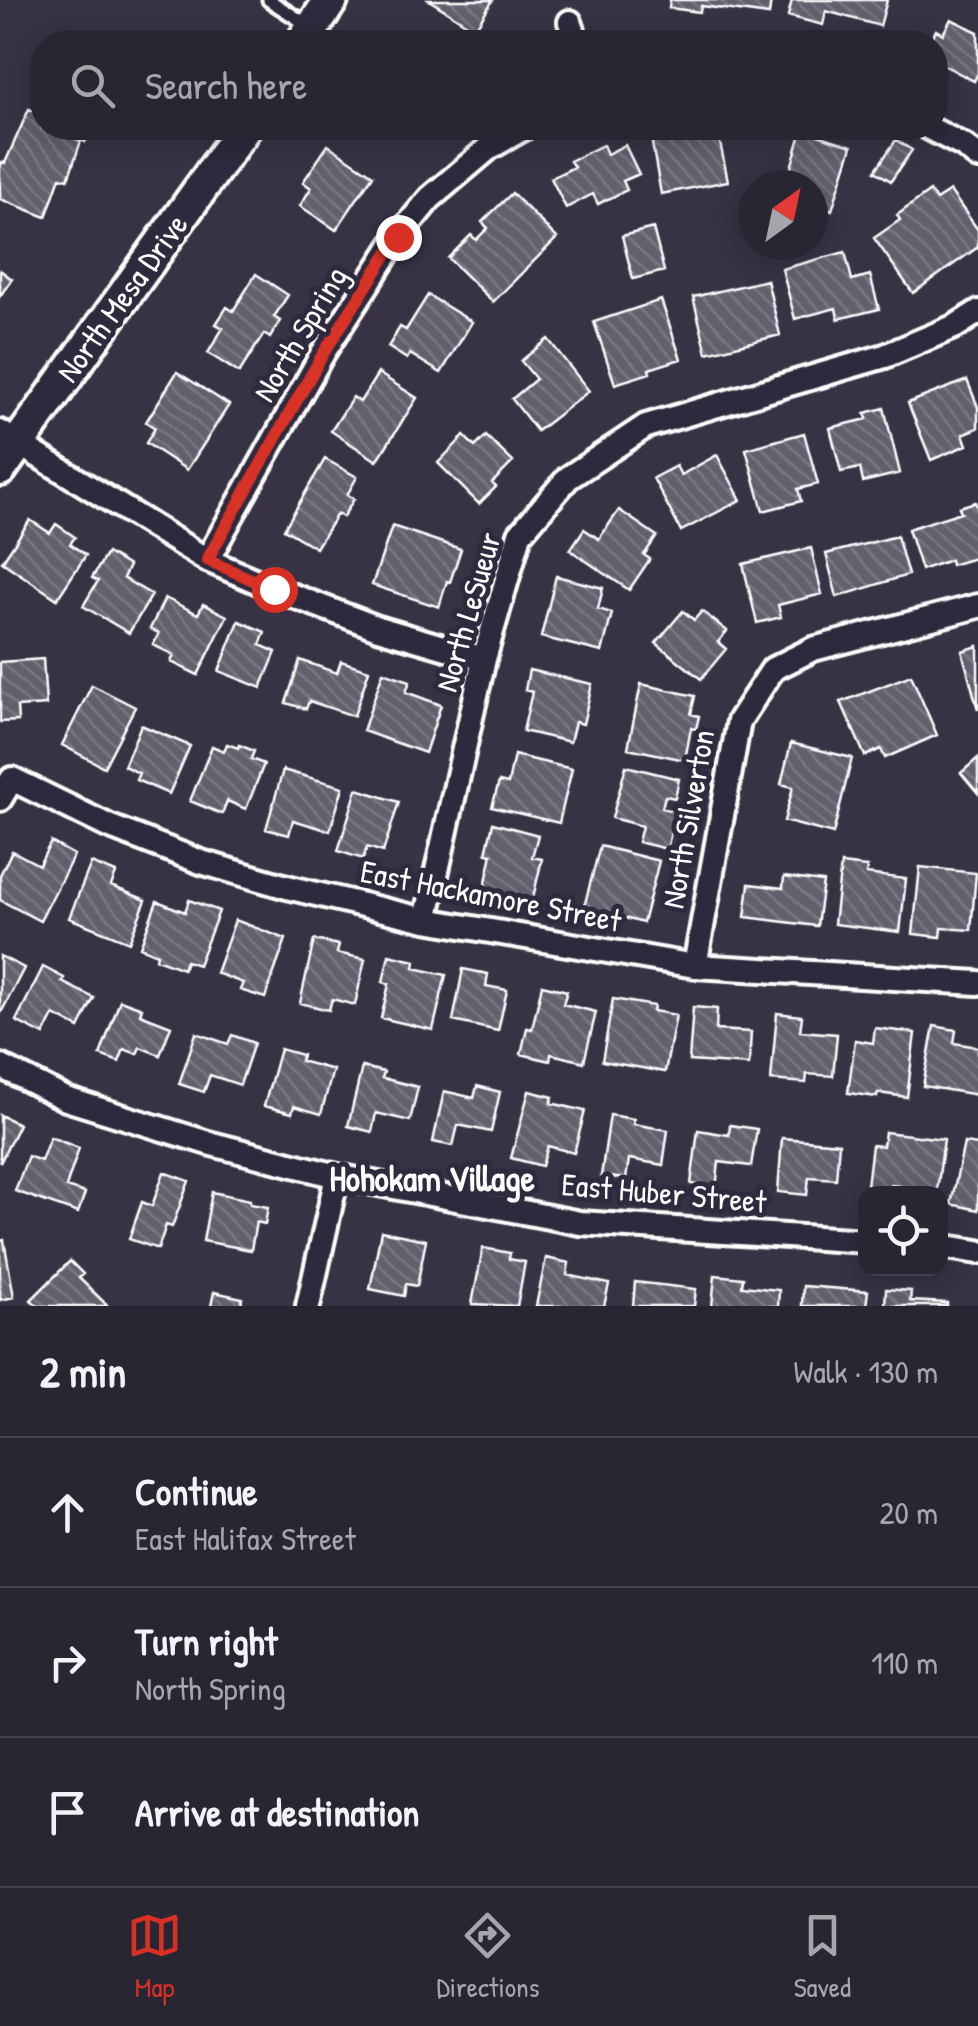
<!DOCTYPE html>
<html lang="en">
<head>
<meta charset="utf-8">
<style>
  body { margin:0; font-family:"Patrick Hand",sans-serif; background:#353240; color:#f1f3f6 }
  .controls { position:absolute; right:30px; bottom:30px; display:grid; overflow:hidden; border-radius:20px; box-shadow:0 5px 25px #0003 }
  .controls button { width:90px; height:90px; display:grid; place-items:center; padding:0; border:0; border-bottom:2px solid #45434f; background:#292634; color:#f1f3f6; font:50px sans-serif }
  .compass { position:absolute; left:738px; top:170px; width:90px; height:90px; border-radius:50%; background:#292634; box-shadow:0 5px 25px #0003; rotate:33deg }
  .stop { position:absolute; width:30px; height:30px; margin:-22px; border:8px solid #d93025; border-radius:50%; background:#fff }
  .stop.end { background:#d93025; border-color:#fff; box-shadow:0 2px 10px #0008 }
  .list { margin:0; padding:0; list-style:none }
  h2 { display:flex; justify-content:space-between; align-items:center; height:130px; margin:0; padding:0 40px; font-size:42px }
  h2 small { font-size:32px; font-weight:400; color:#a5a5ac }
  .list li { display:grid; grid-template-columns:65px 1fr auto; gap:30px; align-items:center; box-sizing:border-box; height:150px; padding:0 40px; border-top:2px solid #45434f }
  .list b { display:block; font-size:38px; white-space:nowrap }
  .list p { margin:0; font-size:32px; white-space:nowrap; color:#a5a5ac }
  .list em { font-size:32px; font-style:normal; color:#a5a5ac }
  .icon { flex:none; width:55px; height:55px; fill:none; stroke:currentColor; stroke-width:2; stroke-linecap:round; stroke-linejoin:round }
  .map { position:relative; flex:none; width:978px; height:1306px; overflow:hidden }
  .search { position:absolute; background:#292634; box-shadow:0 5px 25px #0003; left:30px; right:30px; top:30px; height:110px; display:flex; align-items:center; gap:25px; box-sizing:border-box; padding:0 35px; border-radius:40px; color:#a5a5ac; font-size:38px }
  .sheet { height:580px; background:#292634 }
  nav { display:flex; justify-content:space-around; align-items:center; box-sizing:border-box; height:140px; border-top:2px solid #45434f; background:#292634; font-size:28px; color:#a5a5ac }
  nav a { display:grid; justify-items:center; gap:5px }
  nav .on { color:#d93025 }
  .map>svg:first-child { display:block }
</style>
</head>
<body>
<div class="map">
<svg width="978" height="1306" viewBox="0 0 978 1306">
  <defs>
    <pattern id="building-back-hatch" width="6" height="6" patternUnits="userSpaceOnUse" patternTransform="scale(2.5)"><rect width="6" height="6" fill="#635f6d"/><path d="M-1 5l2 2M0 0l6 6M5-1l2 2" fill="none" stroke="#7a7783"/></pattern>
  </defs>
  <rect width="100%" height="100%" fill="#373345"/>
  <filter id="ink" filterUnits="userSpaceOnUse"><feTurbulence type="fractalNoise" baseFrequency=".01" numOctaves="2"/><feDisplacementMap in="SourceGraphic" scale="20" xChannelSelector="R" yChannelSelector="G"/><feConvolveMatrix kernelMatrix="1 2 1 2 8 2 1 2 1" color-interpolation-filters="sRGB"/></filter>
  <g filter="url(#ink)">
    <path fill="url(#building-back-hatch)" stroke="#fff" stroke-width="2.5" d="M429 0H493L475 29Z
      M670 0H771L769 15 701 6 700 12 669 8Z
      M792 0H887L880 26 826 11 823 25 788 16Z
      M951 19 978 32V73L974 81 936 61V42H930L936 30 943 34Z
      M29 109 42 115V128H49L81 141 68 179 60 177 46 217 0 199V168L2 162 5 163Z
      M64 128H95L85 142Z
      M676 128H717L728 181 661 194 650 132Z
      M802 130 852 146 832 210 813 204V185H786Z
      M896 140 912 150 891 181 875 171Z
      M328 145 373 175 336 230 300 206 311 188 303 182Z
      M603 145 607 154 625 145 639 174 623 181 627 190 598 204 593 194 566 208 551 178 574 167 570 161Z
      M930 191 936 200 950 191 978 230V247L913 293 874 238 900 220 897 215Z
      M512 193 557 238 493 302 448 258 471 235 476 240 488 228 482 222Z
      M653 228 664 271 633 279 622 236Z
      M845 252 852 280 870 275 879 309 838 319 836 308 795 319 782 269Z
      M0 270 12 279 0 296Z
      M256 274 288 295 274 317 280 321 270 338 264 334 239 373 208 353 223 328 216 324 227 307 233 311Z
      M767 280 780 335 707 353 693 297Z
      M428 295 472 322 441 373 410 354 407 359 388 347 400 327 406 330Z
      M661 300 681 359 649 369 650 373 615 384 594 322Z
      M548 339 589 391 537 431 512 399 536 379 521 361Z
      M177 372 229 405 187 470 146 443 155 428 146 422Z
      M378 373 417 398 377 461 331 431 353 397 360 402Z
      M967 380 978 407V428L963 434 967 445 931 460 908 403Z
      M884 408 900 473 863 482 860 468 841 472 830 428 867 419 865 413Z
      M804 433 818 484 798 489 801 501 763 511 746 449Z
      M464 436 475 447 486 436 513 462 492 483 496 487 479 504 438 463Z
      M717 455 741 500 681 531 653 478 676 466 681 475Z
      M325 459 357 477 347 495 354 499 343 517 337 514 316 548 284 529Z
      M975 502 978 510V557L951 565 950 560 921 570 908 529 961 512 959 507Z
      M619 510 657 536 644 555 650 559 629 590 570 550 584 529 599 539Z
      M30 520 50 533 56 524 75 537 70 544 86 555 57 599 2 562Z
      M392 526 461 549 450 582 447 581 439 607 372 585Z
      M897 536 908 575 837 597 826 554Z
      M811 548 822 594 778 605 781 617 757 623 743 564Z
      M107 553 129 566 123 578 152 595 129 633 83 606 98 581 92 578Z
      M556 576 603 588 598 609 612 613 602 652 541 637Z
      M165 598 198 614 203 604 227 616 198 675 171 662 174 655 153 645 159 633 150 629Z
      M683 611 694 620 702 611 727 631 718 642 726 649 701 679 656 643Z
      M239 621 265 632 260 645 276 652 261 688 219 671Z
      M978 646V710L962 651Z
      M43 659 46 705 17 707 18 721 0 722V662Z
      M300 660 337 673 341 661 369 670 354 716 309 701 306 709 286 703Z
      M529 670 592 684 583 724 575 722 570 742 523 731 532 692 525 690Z
      M383 672 410 681 406 692 441 705 425 753 363 731Z
      M911 675 937 735 885 758 881 749 865 756 841 702Z
      M641 684 695 696 691 714 699 716 696 729 691 728 685 760 628 748Z
      M92 685 135 707 104 767 62 745Z
      M141 725 190 746 169 794 136 780 139 773 124 766Z
      M791 743 852 758 833 834 784 821 793 787 781 784Z
      M227 744 238 748 239 745 254 751 251 759 264 764 246 809 227 801 222 814 190 801 212 746 224 751Z
      M514 755 572 769 559 823 492 807 499 782 508 784Z
      M978 758V793L961 773Z
      M626 766 679 779 675 798 665 796 662 808 676 812 667 849 638 842 642 826 612 818Z
      M283 770 343 787 330 831 293 820 289 835 266 829Z
      M357 789 399 802 383 852 367 847 363 859 338 851Z
      M493 823 538 835 532 857 542 859 532 902 484 891 492 854 486 853Z
      M51 842 74 855 40 921 0 900V875L12 851 39 865Z
      M600 846 659 861 643 923 584 907Z
      M91 863 116 873 111 886 146 900 129 942 69 918Z
      M841 864 867 867 866 874 906 879 900 932 834 924Z
      M920 867 976 873 971 930 942 928 941 937 913 934Z
      M784 877 823 882 817 926 745 917 749 884 783 888Z
      M189 900 219 911 198 965 186 961 183 969 156 959 157 954 140 947 157 901 185 912Z
      M235 920 286 939 265 998 240 990 243 983 216 973Z
      M314 940 339 945 337 953 365 959 355 1005 332 999 329 1010 300 1003Z
      M389 955 415 961 414 968 446 975 433 1030 381 1018 389 984 383 982Z
      M0 956 24 968 0 1015Z
      M43 967 64 978 62 982 94 998 79 1028 54 1015 44 1035 16 1021Z
      M463 969 488 974 486 986 507 990 498 1031 453 1021Z
      M542 985 567 991 563 1004 596 1012 584 1062 551 1054 550 1061 521 1054 527 1028 532 1029Z
      M613 999 654 1006 653 1011 676 1015 665 1072 602 1061Z
      M120 1000 142 1008 140 1014 171 1026 160 1055 140 1047 137 1054 124 1049 119 1062 100 1055Z
      M693 1007 717 1009 716 1030 751 1032 749 1065 689 1061Z
      M777 1013 802 1016 800 1031 837 1034 833 1076 807 1074 806 1083 771 1080Z
      M934 1026 956 1030 954 1043 978 1047V1095L923 1086Z
      M875 1028 915 1033 907 1097 878 1093 877 1097 848 1093 855 1040 873 1043Z
      M196 1033 228 1044 232 1035 254 1043 240 1085 210 1075 204 1092 179 1084Z
      M280 1049 302 1055 300 1061 333 1070 321 1114 294 1106 292 1113 264 1106Z
      M362 1067 384 1072 382 1078 418 1087 410 1121 376 1113 372 1132 348 1126Z
      M477 1086 500 1092 491 1132 458 1125 453 1146 433 1142 444 1091 474 1098Z
      M529 1091 553 1097 551 1103 585 1111 574 1153 548 1146 542 1166 511 1158Z
      M0 1115 19 1124 0 1163Z
      M610 1115 634 1119 633 1124 668 1130 663 1165 629 1159 626 1179 601 1176Z
      M730 1125 757 1129 751 1166 719 1162 716 1188 691 1184 698 1130 729 1135Z
      M885 1132 944 1139 937 1191 891 1185 890 1194H866L872 1145 883 1146Z
      M50 1137 79 1148 66 1187 85 1193 78 1213 15 1191 28 1156 41 1161Z
      M782 1138 839 1143 836 1179 809 1177 807 1195 778 1192Z
      M964 1143 978 1145V1210L951 1204Z
      M164 1172 189 1181 172 1227 166 1225 158 1249 129 1239 142 1202 152 1206Z
      M212 1192 250 1200V1204L268 1207 265 1224 256 1222 251 1250 203 1241Z
      M381 1231 426 1240 417 1286 406 1284 404 1296 370 1289Z
      M4 1240 14 1297 0 1300V1241Z
      M483 1248 510 1253 509 1259 525 1262 517 1306 472 1304Z
      M546 1258 569 1263 567 1275 609 1284 604 1306H536Z
      M70 1261 83 1274 79 1278 108 1306H38L31 1300Z
      M715 1275 743 1278 742 1286 779 1290 778 1306H712Z
      M635 1282 696 1289 694 1306H633Z
      M803 1286 868 1291 866 1306H802Z
      M886 1289 911 1291 910 1301 947 1303V1306H885Z
      M214 1292 242 1298 241 1306H211Z"/>
    <g fill="none" stroke-linecap="round" stroke-linejoin="round">
      <g stroke="#fff" stroke-width="19">
        <path id="service" d="M269 0 309 26"/>
      </g>
      <g stroke="#fff" stroke-width="30">
        <path id="minor" d="M570 22 577 42
          M929 128 964 146 978 157
          M0 432 207 560 275 589 378 628 484 659
          M207 560 323 353 398 237 430 198 489 148 524 128
          M0 799 12 779 108 826 201 862 287 887 426 920 695 966 978 983
          M426 920 484 659 520 534 568 478 646 426 885 356 956 326 978 312
          M695 966 739 721 773 669 813 649 978 606
          M0 1066 66 1099 208 1143 337 1176 580 1223 866 1241
          M940 1246 978 1252
          M308 1306 337 1176"/>
      </g>
      <g stroke="#fff" stroke-width="40">
        <path id="secondary" d="M303 42 331 0
          M0 469 244 128"/>
      </g>
      <use href="#service" stroke="#2f2a3d" stroke-width="11"/>
      <use href="#minor" stroke="#2f2a3d" stroke-width="22"/>
      <use href="#secondary" stroke="#2f2a3d" stroke-width="32"/>
    </g>
  </g>
  <g fill="none" stroke-linecap="round" stroke-linejoin="round" filter="url(#ink)">
    <path stroke="#d93025" stroke-width="12" d="M274 589 207 560 323 354 398 237"/>
  </g>
  <g text-anchor="middle" stroke-width="10" stroke-linejoin="round" paint-order="stroke">
    <g font-size="32" fill="#fff" stroke="#2f2a3d">
      <text transform="translate(122 298) rotate(-54)" y="11">North Mesa Drive</text>
      <text transform="translate(300 334) rotate(-59)" y="11">North Spring</text>
      <text transform="translate(468 612) rotate(-74)" y="11">North LeSueur</text>
      <text transform="translate(688 819) rotate(-80)" y="11">North Silverton</text>
      <text transform="translate(491 896) rotate(11)" y="11">East Hackamore Street</text>
      <text transform="translate(664 1193) rotate(5)" y="11">East Huber Street</text>
    </g>
    <g font-size="35" font-weight="bold" fill="#fff" stroke="#2f2a3d">
      <text x="432" y="1191">Hohokam Village</text>
    </g>
  </g>
</svg>
<div class="controls">
<button><svg class="icon" aria-label="locate" viewBox="0 0 24 24"><circle cx="12" cy="12" r="6"/><path d="M12 2v4M12 18v4M2 12h4M18 12h4"/></svg></button>
</div>
<svg class="compass" viewBox="-18 -18 36 36"><path d="M0-13l5 13h-10z" fill="#e53935"/><path d="M0 13l5-13h-10z" fill="#a5a5ac"/></svg>
<div class="stop" style="left:274px;top:589px"></div>
<div class="stop end" style="left:398px;top:237px"></div>
<div class="search"><svg class="icon" aria-label="search" viewBox="0 0 24 24"><circle cx="10" cy="10" r="6"/><path d="M15 15l6 6"/></svg>Search here</div>
</div>
<section class="sheet">
<h2>2 min<small>Walk · 130 m</small></h2>
<ul class="list">
<li><svg class="icon" aria-label="ahead" viewBox="0 0 24 24"><path d="M12 20V5M6 11l6-6 6 6"/></svg><div><b>Continue</b><p>East Halifax Street</p></div><em>20 m</em></li>
<li><svg class="icon" aria-label="right" viewBox="0 0 24 24"><path d="M7 20v-9h11M14 6l5 5-5 5"/></svg><div><b>Turn right</b><p>North Spring</p></div><em>110 m</em></li>
<li><svg class="icon" aria-label="arrive" viewBox="0 0 24 24"><path d="M6 21V4h12l-3 4 3 4H6"/></svg><div><b>Arrive at destination</b></div></li>
</ul>
</section>
<nav>
<a class="on"><svg class="icon" aria-label="map" viewBox="0 0 24 24"><path d="M3 6l6-2 6 2 6-2v14l-6 2-6-2-6 2zM9 4v14M15 6v14"/></svg>Map</a>
<a><svg class="icon" aria-label="directions" viewBox="0 0 24 24"><path d="M12 3l9 9-9 9-9-9zM9 14v-3h6M13 9l2 2-2 2"/></svg>Directions</a>
<a><svg class="icon" aria-label="saved" viewBox="0 0 24 24"><path d="M7 4h10v16l-5-4-5 4z"/></svg>Saved</a>
</nav>
</body>
</html>
